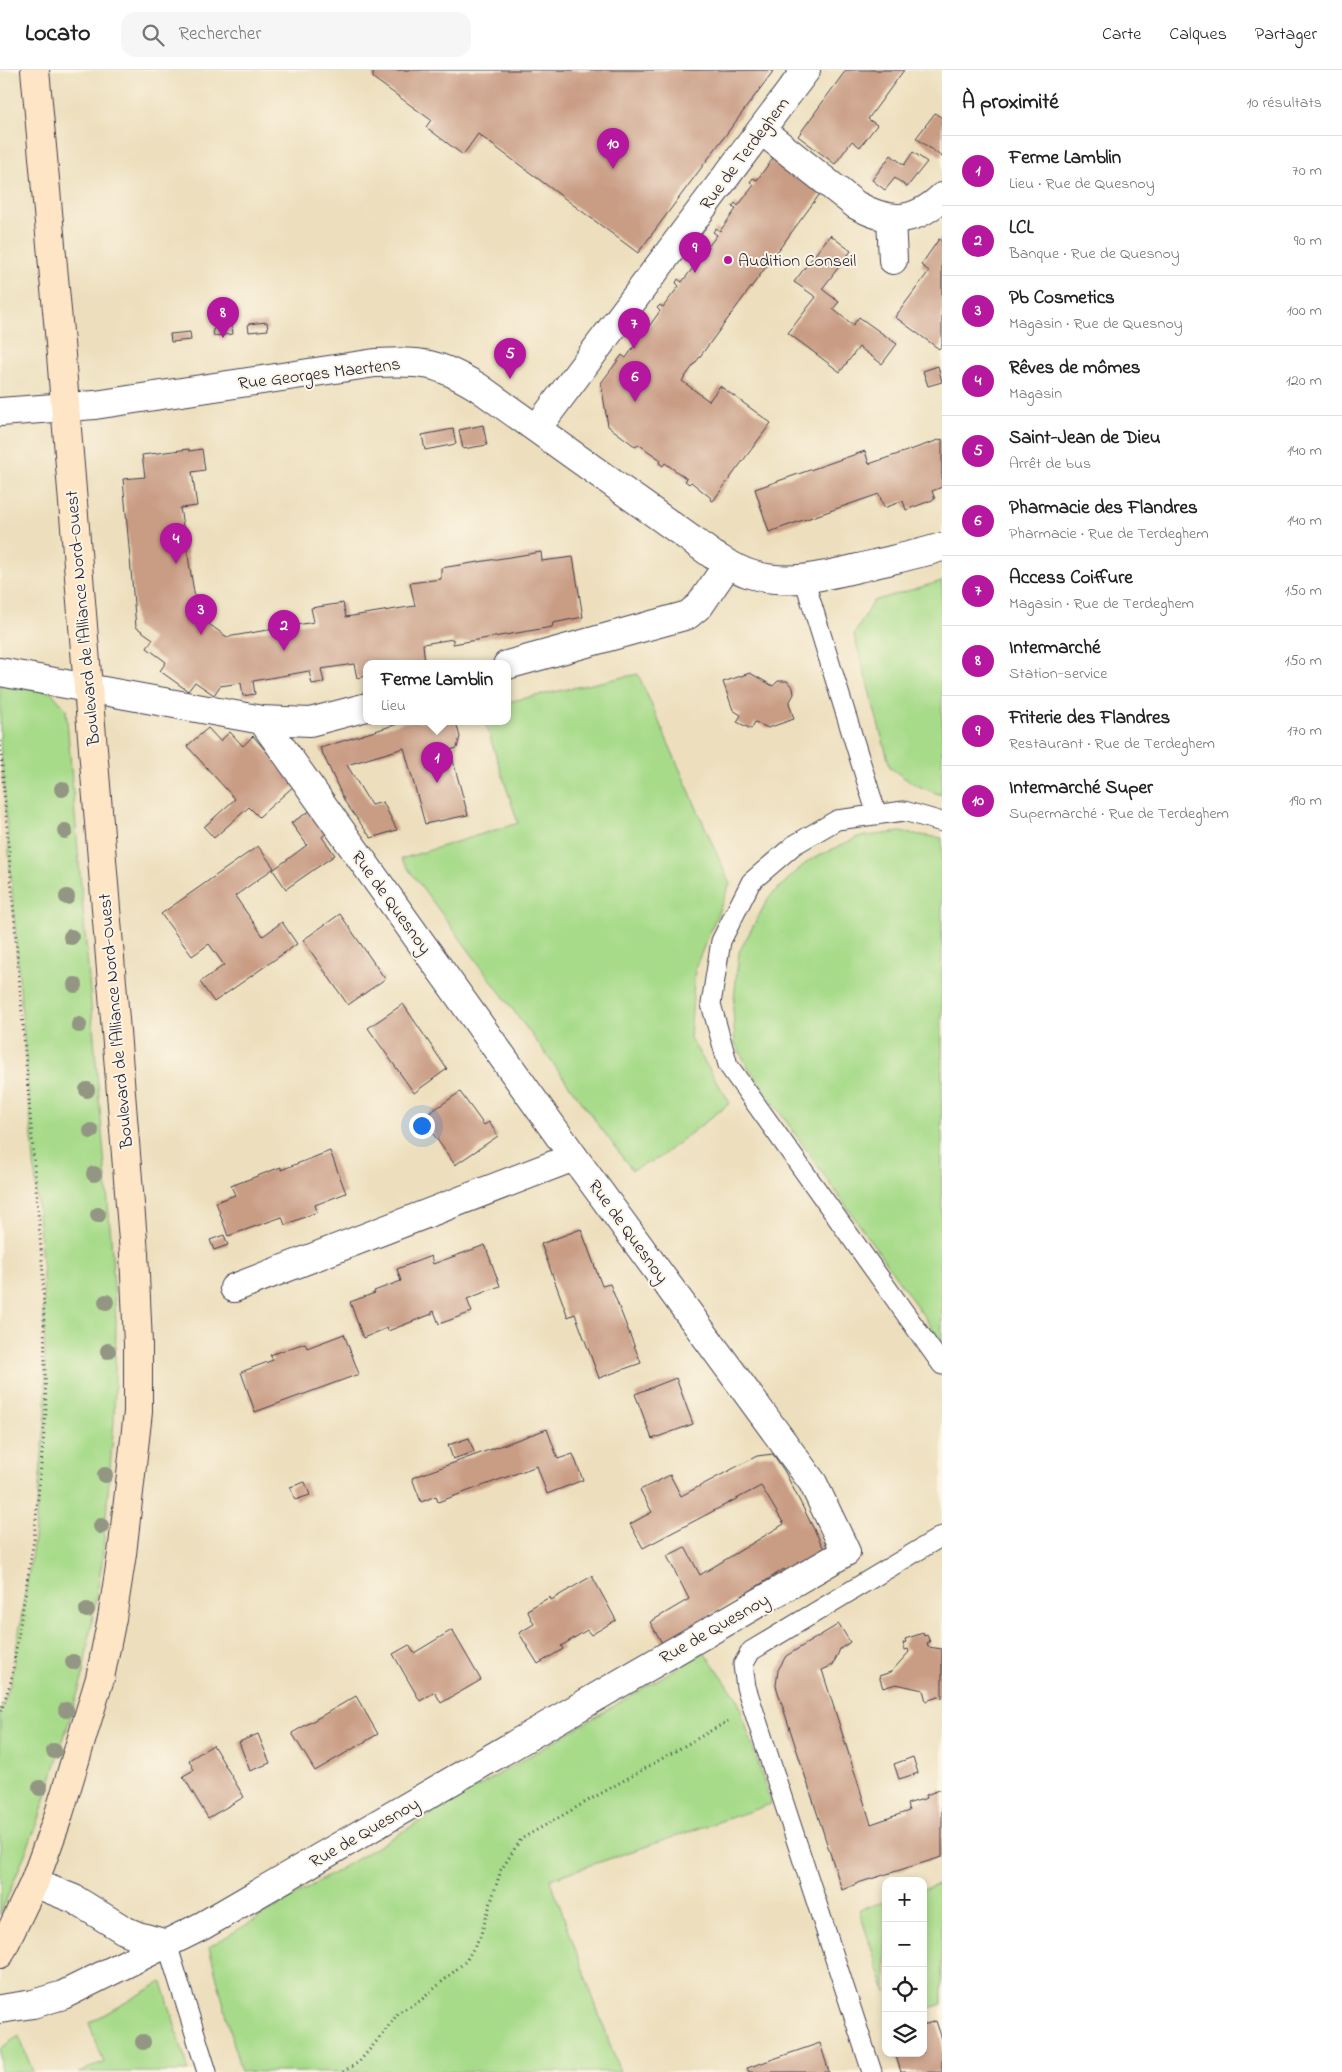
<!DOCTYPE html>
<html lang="fr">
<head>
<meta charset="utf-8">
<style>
  body { margin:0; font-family:"Indie Flower",sans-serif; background:#f6f6f6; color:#222 }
  .controls { position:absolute; right:15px; bottom:15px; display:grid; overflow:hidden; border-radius:10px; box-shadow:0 2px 8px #0003 }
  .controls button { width:45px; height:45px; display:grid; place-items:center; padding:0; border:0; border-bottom:1px solid #e0e0e0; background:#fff; color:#222; font:25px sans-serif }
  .you { position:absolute; left:421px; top:1055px; width:18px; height:18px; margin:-12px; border:4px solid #fff; border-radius:50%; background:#1a73e8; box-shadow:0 0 0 8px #1a73e833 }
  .badge { display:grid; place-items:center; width:32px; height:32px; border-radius:50%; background:#b5179e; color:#fff; font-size:16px; font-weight:700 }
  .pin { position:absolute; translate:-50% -41px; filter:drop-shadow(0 1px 2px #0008) }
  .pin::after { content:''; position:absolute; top:26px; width:18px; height:15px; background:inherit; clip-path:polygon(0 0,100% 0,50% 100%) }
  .popup { position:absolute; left:363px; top:590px; width:148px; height:65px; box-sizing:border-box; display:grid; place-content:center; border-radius:10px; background:#fff; filter:drop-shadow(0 1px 4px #0005); font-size:16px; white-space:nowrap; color:#767676 }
  .popup b { font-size:19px; color:#222 }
  .popup::after { content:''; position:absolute; left:50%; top:100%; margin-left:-10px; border:10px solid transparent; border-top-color:#fff }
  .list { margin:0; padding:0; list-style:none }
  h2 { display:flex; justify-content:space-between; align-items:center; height:65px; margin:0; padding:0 20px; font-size:21px }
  h2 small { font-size:16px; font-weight:400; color:#767676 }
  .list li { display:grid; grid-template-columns:32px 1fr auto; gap:15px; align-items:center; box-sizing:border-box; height:70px; padding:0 20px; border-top:1px solid #e0e0e0 }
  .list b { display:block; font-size:19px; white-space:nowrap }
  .list p { margin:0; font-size:16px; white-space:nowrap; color:#767676 }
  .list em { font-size:16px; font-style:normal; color:#767676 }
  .icon { flex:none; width:28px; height:28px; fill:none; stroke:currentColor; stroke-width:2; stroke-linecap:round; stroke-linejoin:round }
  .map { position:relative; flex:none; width:942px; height:2002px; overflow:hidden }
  header { display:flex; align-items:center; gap:30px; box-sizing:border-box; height:70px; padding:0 25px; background:#fff; border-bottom:1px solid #e0e0e0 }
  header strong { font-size:24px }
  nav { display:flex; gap:28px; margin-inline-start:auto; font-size:18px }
  .search { width:350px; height:45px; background:#f6f6f6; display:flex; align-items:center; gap:12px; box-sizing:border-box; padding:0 18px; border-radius:15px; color:#767676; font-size:19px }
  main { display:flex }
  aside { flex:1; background:#fff }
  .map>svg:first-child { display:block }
</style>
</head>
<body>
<header>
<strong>Locato</strong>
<div class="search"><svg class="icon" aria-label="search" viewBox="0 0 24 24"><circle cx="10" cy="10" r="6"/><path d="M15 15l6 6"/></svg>Rechercher</div>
<nav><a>Carte</a><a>Calques</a><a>Partager</a></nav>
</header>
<main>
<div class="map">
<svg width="942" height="2002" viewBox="0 0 942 2002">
  <rect width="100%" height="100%" fill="#fcf5e5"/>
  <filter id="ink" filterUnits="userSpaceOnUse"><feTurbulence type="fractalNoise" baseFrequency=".02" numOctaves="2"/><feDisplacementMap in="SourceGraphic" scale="10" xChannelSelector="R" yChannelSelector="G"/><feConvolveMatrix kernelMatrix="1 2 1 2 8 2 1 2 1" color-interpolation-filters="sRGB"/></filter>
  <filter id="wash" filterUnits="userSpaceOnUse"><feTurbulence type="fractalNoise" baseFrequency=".0096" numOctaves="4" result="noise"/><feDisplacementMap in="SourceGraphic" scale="20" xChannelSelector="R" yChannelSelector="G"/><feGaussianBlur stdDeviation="1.12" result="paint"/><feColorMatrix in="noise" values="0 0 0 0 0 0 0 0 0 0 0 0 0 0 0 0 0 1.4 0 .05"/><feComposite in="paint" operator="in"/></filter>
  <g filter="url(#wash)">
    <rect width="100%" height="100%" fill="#eddfbd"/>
    <path fill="#a7db8a" stroke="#647e62" d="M942 511V725C922 719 906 711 890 697L854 565 873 531Z
      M638 604 730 814 695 898 690 968 730 1033 659 1088 632 1100 401 789 518 753 485 652H507V632Z
      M0 613 51 622 66 639 111 1168 116 1252 114 1352 102 1493 82 1609 38 1752 0 1845V1644L11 1611 34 1469 46 1342 43 1204 0 671Z
      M900 762 942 768V1272L748 997 735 973 733 939 739 882 769 827 808 791 858 767Z
      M704 1582 737 1628 771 1734 550 1809 620 2002H241L209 1877Z
      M942 1814V1934L923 1940V1819Z
      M886 1831V1923L859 1840Z
      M162 1912 189 2002H78L104 1993 89 1953Z
      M19 1966 33 2002H0V1979Z"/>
    <g id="blocks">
      <path fill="#c99c84" d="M373 0H774L638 183 478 64 463 85 426 57 431 50 373 8Z
        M846 0H904L868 49 877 55 860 77 852 71 835 94 798 66Z
        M935 43 942 48V87L916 68Z
        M913 82 927 92 907 117 895 108 885 120 872 110 891 85 904 95Z
        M771 83 822 121 682 311 709 331 720 316 771 353 713 431 710 430 711 428 691 412 689 414 685 411 687 409 665 393 663 396 659 393 661 390 638 374 636 377 608 356 601 313 622 285 626 288 641 266 638 264 639 262 641 260 645 262 660 241 657 238 660 235 663 237 679 216 676 213 678 209 682 212 699 190 695 187 698 183 701 186 717 165 713 162 716 158 720 161 736 139 732 137 735 133 738 136 754 115 750 112 753 108 757 110 773 88 770 86Z
        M830 165 851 181 822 219 839 232 833 239 853 255 859 247 897 274 882 294 859 277 840 302 788 263 816 227 794 212Z
        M939 169 942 171V275L939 279 895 247 929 201 921 195Z
        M267 252 268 260 249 262 248 254Z
        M232 256 233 264 214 266 213 259Z
        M190 262 191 270 171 272 170 264Z
        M938 296 942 312 928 316 923 301Z
        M483 355 487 375 463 379 459 360Z
        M453 359 456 374 425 380 422 365Z
        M942 369V417L932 421 935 429 906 440 903 431 884 438 879 424 769 462 755 419 865 381 869 394Z
        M189 379V381L202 379 205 400 192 402 197 436 180 438 198 546 227 567 314 552 311 538 343 533 346 547 415 536 410 513 441 509V498L541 482 542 491 573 487 583 547 553 553 552 557 453 574V569L423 574 425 594H367V606L357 608 354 594 321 599 324 612 312 614 309 601 253 611 255 624 243 626 241 613 220 616 214 625 195 612 188 621 160 601 166 592 147 578 153 569 136 557 123 409 145 407 142 385Z
        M750 603 773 616 778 611H787L793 618 794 624 789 633 794 649 768 658 755 652 751 659 737 652 741 645 733 640 723 612Z
        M404 652H456L460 667 457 678 450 680 468 745 425 754 404 678 347 695 371 735 383 732 397 760 371 768 345 732 320 678Z
        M208 658 220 671 230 662 243 676 253 666 295 715 259 747 249 737 214 768 204 757 235 729 187 676Z
        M313 739 329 761 322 767 335 785 286 819 273 800 307 775 291 753Z
        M258 776 274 798 235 826 263 866 282 852 297 874 214 932 200 912 224 895 209 874 192 886 161 844Z
        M340 844 385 909 348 935 303 870Z
        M403 934 447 999 414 1023 368 958Z
        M460 1022 484 1055 489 1052 498 1066 455 1095 422 1048Z
        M330 1081 346 1123 315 1135 317 1142 285 1155 282 1147 228 1166 216 1132 235 1125 231 1116 281 1097V1100Z
        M581 1159 602 1216 610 1214 641 1293 599 1308 575 1244 568 1247 541 1174Z
        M224 1165 228 1175 214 1180 210 1170Z
        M485 1175 500 1216 467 1229 472 1242 439 1254 434 1241 432 1242V1244L388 1261 387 1258 363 1268 350 1232 375 1223 374 1221 401 1211 397 1199 431 1186 433 1194Z
        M344 1264 359 1304 255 1342 241 1302 273 1290 270 1285 305 1273 307 1278Z
        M676 1308 693 1354 652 1369 635 1324Z
        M547 1359 558 1389 573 1384 583 1410 547 1424 537 1396 438 1432 436 1426 421 1432 412 1408Z
        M469 1368 474 1382 453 1389 448 1375Z
        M773 1384 785 1402 825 1481 787 1503 784 1499 744 1525 662 1573 650 1552 689 1529 667 1486 685 1477 700 1505 784 1454 761 1416 643 1478 630 1454 652 1442 640 1420 670 1405 681 1426 757 1386Z
        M305 1412 310 1425 295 1430 290 1417Z
        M592 1506 616 1550 591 1565 587 1560 561 1576 563 1579 538 1594 519 1563 534 1554 527 1540 550 1527 551 1530Z
        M839 1554 850 1572 840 1579 833 1595 822 1600 871 1754 909 1741 907 1734 927 1728 926 1725 942 1719V1787L861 1812 842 1820 776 1616 778 1600 786 1586Z
        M452 1560 481 1610 441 1633 435 1622 420 1631 393 1584 409 1575 414 1583Z
        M923 1563 924 1566 927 1565 930 1572 927 1573 928 1577 942 1579V1628L938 1627 926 1631 923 1620 896 1614 883 1618 879 1606 891 1602 909 1582 908 1579 905 1580 903 1573 906 1572 905 1569Z
        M356 1626 378 1664 315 1701 292 1663Z
        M258 1664 270 1693 250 1701 239 1672Z
        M213 1675 244 1727 208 1748 183 1706 194 1700 189 1690Z
        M913 1687 918 1703 899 1709 894 1694Z
        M936 1951 942 1969V2002H901L895 1983H923V1955Z
        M820 1973 829 2002H749L747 1998Z"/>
    </g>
  </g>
  <g filter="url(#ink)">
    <use href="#blocks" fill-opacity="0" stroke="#403e4e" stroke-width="1"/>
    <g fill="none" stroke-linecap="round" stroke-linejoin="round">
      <g stroke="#403e4e" stroke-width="21">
        <path id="lane" d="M804 509 877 745
          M942 752 904 741 837 750 794 775 751 812 721 871 711 934 728 995 942 1295
          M167 1874 207 2002
          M872 2002 746 1617 743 1595 751 1581 942 1466"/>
      </g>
      <g stroke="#403e4e" stroke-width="30">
        <path id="street" d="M761 60 856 135C889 153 913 154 942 127
          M891 149 893 190
          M0 342 95 335 375 293C423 291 437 292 478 317L713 485C725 492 737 500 750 504 790 517 832 504 871 495 895 489 919 484 942 477
          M537 358 806 0
          M507 595 688 545 700 535 728 494
          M0 602 262 650 310 652 367 637
          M234 1218 574 1087
          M34 1813 74 1829 124 1860 138 1866 167 1874
          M0 1939 33 1934 63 1925 202 1856 846 1482 813 1413 574 1087 262 650"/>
      </g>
      <g stroke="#403e4e" stroke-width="30">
        <path id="secondary" d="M0 1884 34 1813 58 1747 100 1608 112 1548 122 1484 138 1342V1274L134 1183 60 273 35 0"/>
      </g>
      <path stroke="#403e4e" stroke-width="3" stroke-dasharray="1 4" stroke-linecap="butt" d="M0 671 43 1204 46 1342 34 1469 11 1611 0 1644
        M343 2002 359 1992 381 1966 399 1942 420 1931 466 1891 480 1867 501 1800 521 1769 728 1651"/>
      <use href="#lane" stroke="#fff" stroke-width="19"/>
      <use href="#street" stroke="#fff" stroke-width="28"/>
      <use href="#secondary" stroke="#fde5c5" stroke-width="28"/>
    </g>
    <g fill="#939683">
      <circle cx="62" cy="719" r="8"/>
      <circle cx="65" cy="761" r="8"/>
      <circle cx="67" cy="827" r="8"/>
      <circle cx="71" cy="867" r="8"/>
      <circle cx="75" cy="915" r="8"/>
      <circle cx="79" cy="955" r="8"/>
      <circle cx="87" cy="1020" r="8"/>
      <circle cx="91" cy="1061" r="8"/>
      <circle cx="94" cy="1104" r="8"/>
      <circle cx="98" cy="1145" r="8"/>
      <circle cx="106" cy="1232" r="8"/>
      <circle cx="108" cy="1281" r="8"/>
      <circle cx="105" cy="1405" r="8"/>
      <circle cx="101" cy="1456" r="8"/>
      <circle cx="87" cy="1540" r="8"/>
      <circle cx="73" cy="1592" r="8"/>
      <circle cx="66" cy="1640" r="8"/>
      <circle cx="54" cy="1681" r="8"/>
      <circle cx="40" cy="1718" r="8"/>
      <circle cx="143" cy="1972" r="8"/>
    </g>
  </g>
  <circle fill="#b5179e" stroke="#fcf5e5" stroke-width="2" cx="728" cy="190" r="5"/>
  <g text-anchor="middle" stroke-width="4" stroke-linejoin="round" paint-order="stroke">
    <g font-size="18" fill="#22223b" stroke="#fcf5e5">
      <text transform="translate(744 83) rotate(-53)" y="6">Rue de Terdeghem</text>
      <text transform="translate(319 303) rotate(-7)" y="6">Rue Georges Maertens</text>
      <text transform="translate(82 548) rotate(-95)" y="6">Boulevard de l'Alliance Nord-Ouest</text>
      <text transform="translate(392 832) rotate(54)" y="6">Rue de Quesnoy</text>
      <text transform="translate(115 951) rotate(-95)" y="6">Boulevard de l'Alliance Nord-Ouest</text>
      <text transform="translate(629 1161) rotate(54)" y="6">Rue de Quesnoy</text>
      <text transform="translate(714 1558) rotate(-30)" y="6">Rue de Quesnoy</text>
      <text transform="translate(364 1762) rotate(-30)" y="6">Rue de Quesnoy</text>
    </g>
    <g font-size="18" fill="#22223b" stroke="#fcf5e5" text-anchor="start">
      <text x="738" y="196">Audition Conseil</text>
    </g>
  </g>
</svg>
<div class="controls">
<button>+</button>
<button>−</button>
<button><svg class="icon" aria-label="locate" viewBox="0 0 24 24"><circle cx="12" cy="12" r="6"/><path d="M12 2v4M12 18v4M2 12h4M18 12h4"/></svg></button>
<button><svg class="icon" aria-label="layers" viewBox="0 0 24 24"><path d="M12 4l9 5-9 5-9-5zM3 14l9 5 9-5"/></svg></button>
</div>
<div class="you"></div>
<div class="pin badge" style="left:437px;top:713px">1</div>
<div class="popup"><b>Ferme Lamblin</b>Lieu</div>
<div class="pin badge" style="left:284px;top:581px">2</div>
<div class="pin badge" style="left:201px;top:565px">3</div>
<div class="pin badge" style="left:176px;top:494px">4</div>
<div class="pin badge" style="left:510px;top:309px">5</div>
<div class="pin badge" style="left:635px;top:332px">6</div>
<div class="pin badge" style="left:634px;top:279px">7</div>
<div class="pin badge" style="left:223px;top:268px">8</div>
<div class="pin badge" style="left:695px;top:203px">9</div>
<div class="pin badge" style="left:613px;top:99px">10</div>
</div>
<aside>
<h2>À proximité<small>10 résultats</small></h2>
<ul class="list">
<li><span class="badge">1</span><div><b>Ferme Lamblin</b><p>Lieu · Rue de Quesnoy</p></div><em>70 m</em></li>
<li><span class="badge">2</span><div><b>LCL</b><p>Banque · Rue de Quesnoy</p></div><em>90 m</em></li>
<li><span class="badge">3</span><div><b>Pb Cosmetics</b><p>Magasin · Rue de Quesnoy</p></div><em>100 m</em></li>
<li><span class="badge">4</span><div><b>Rêves de mômes</b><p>Magasin</p></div><em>120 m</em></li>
<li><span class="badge">5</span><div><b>Saint-Jean de Dieu</b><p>Arrêt de bus</p></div><em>140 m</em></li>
<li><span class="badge">6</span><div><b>Pharmacie des Flandres</b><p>Pharmacie · Rue de Terdeghem</p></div><em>140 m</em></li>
<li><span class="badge">7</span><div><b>Access Coiffure</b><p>Magasin · Rue de Terdeghem</p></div><em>150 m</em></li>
<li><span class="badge">8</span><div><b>Intermarché</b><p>Station-service</p></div><em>150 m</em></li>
<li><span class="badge">9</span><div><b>Friterie des Flandres</b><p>Restaurant · Rue de Terdeghem</p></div><em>170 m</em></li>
<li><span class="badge">10</span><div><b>Intermarché Super</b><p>Supermarché · Rue de Terdeghem</p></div><em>190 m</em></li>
</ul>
</aside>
</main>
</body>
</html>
